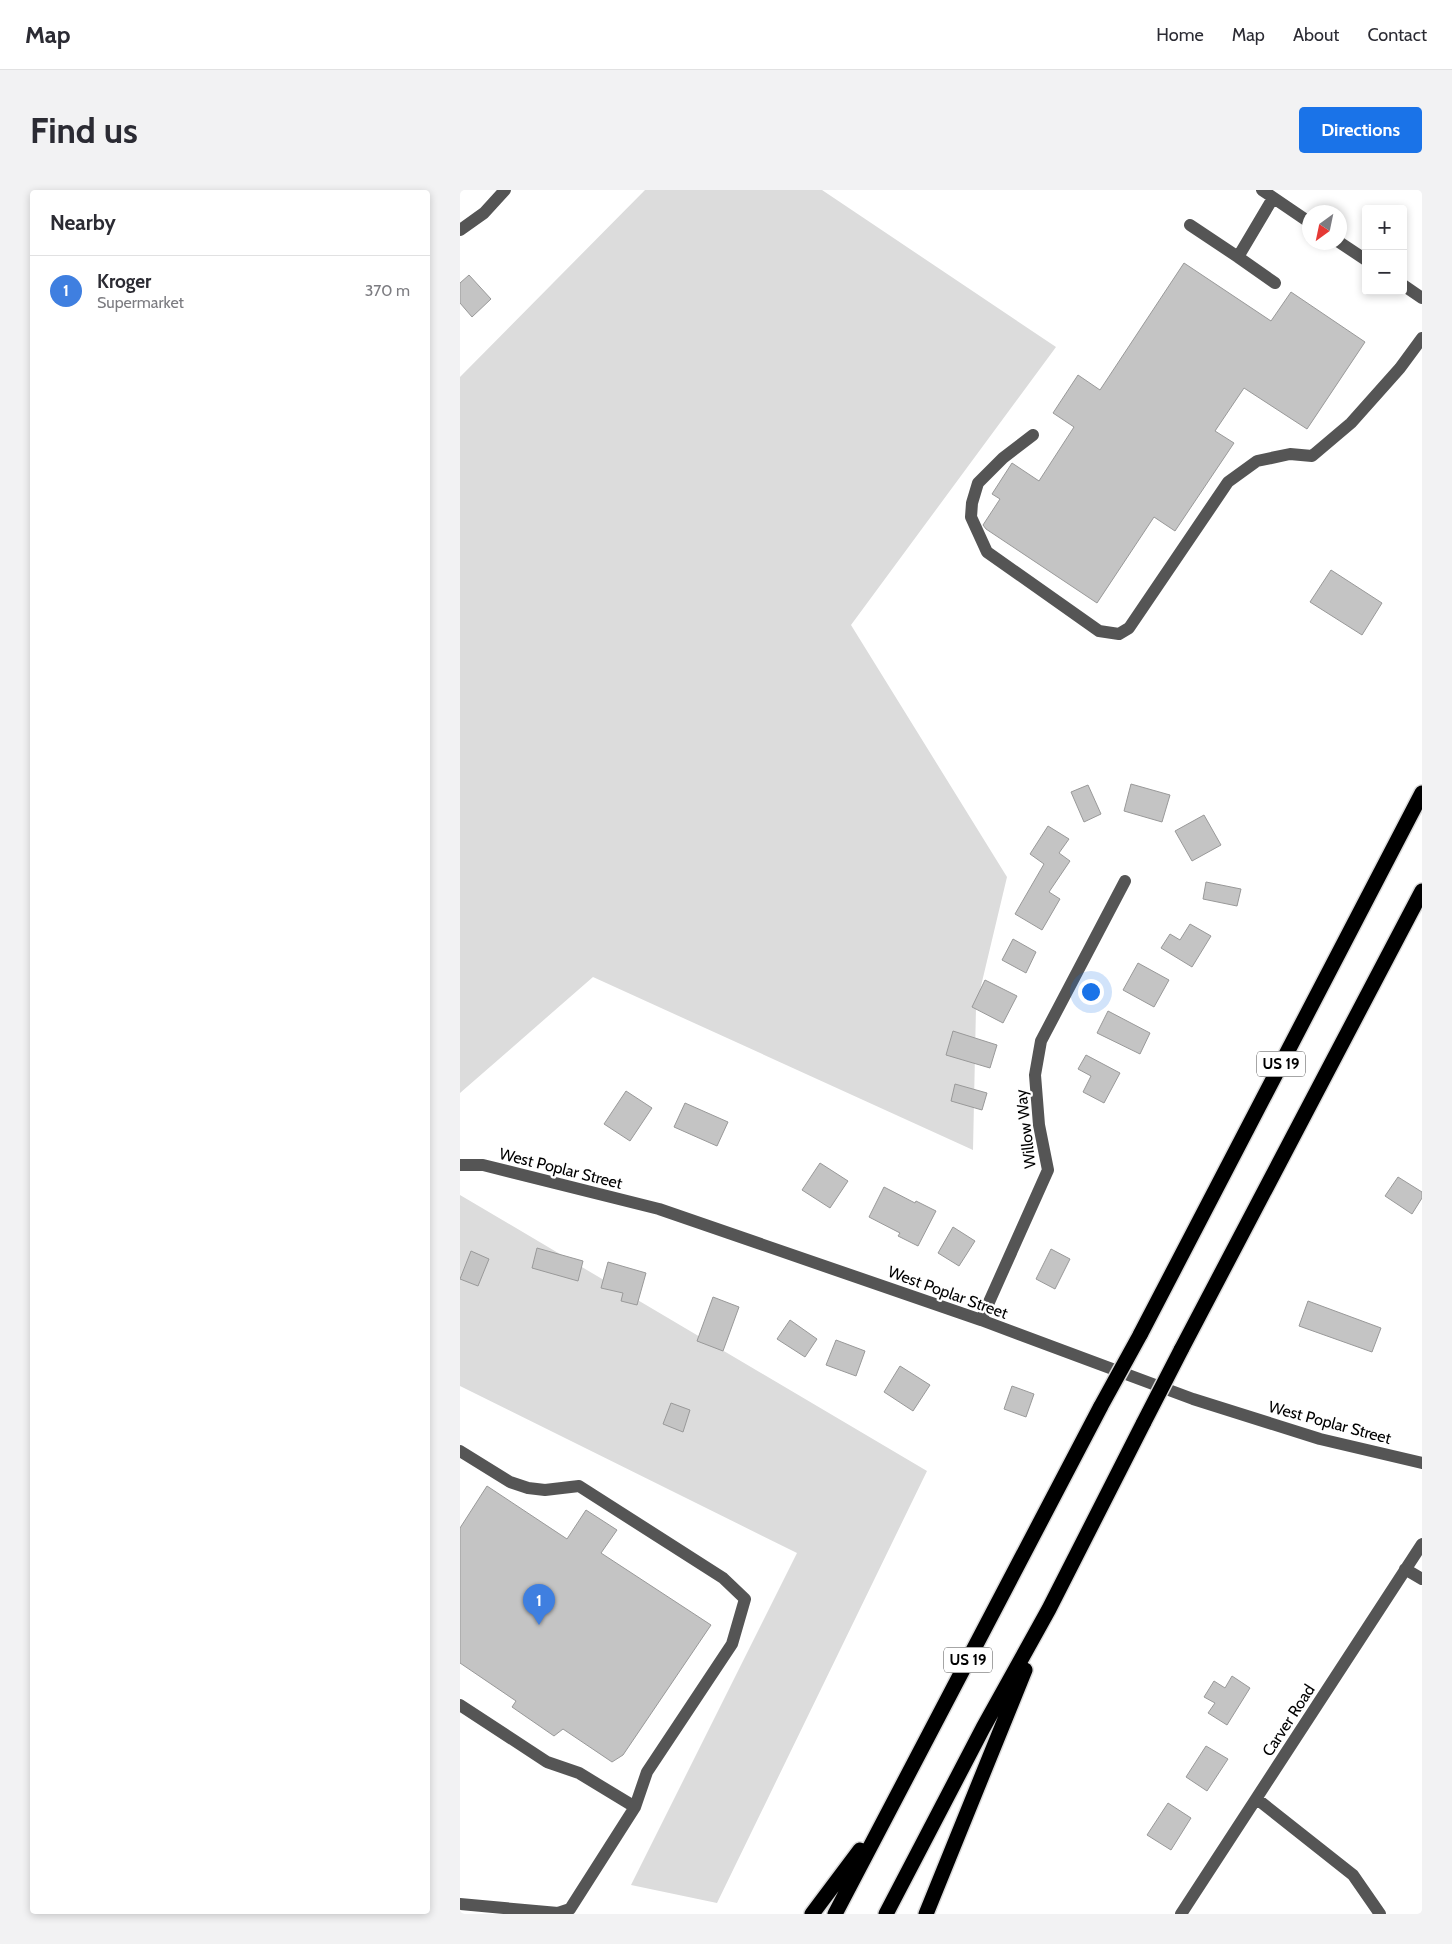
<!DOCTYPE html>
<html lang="en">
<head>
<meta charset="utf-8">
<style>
  body { margin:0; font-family:Cabin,sans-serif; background:#f2f2f3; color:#2b2b33 }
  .controls { position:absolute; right:15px; top:15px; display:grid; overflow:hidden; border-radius:5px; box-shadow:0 2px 8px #0003 }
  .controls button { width:45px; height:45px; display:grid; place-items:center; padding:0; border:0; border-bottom:1px solid #e1e1e2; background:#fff; color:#2b2b33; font:25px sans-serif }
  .compass { position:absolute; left:842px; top:15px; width:45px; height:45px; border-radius:50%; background:#fff; box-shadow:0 2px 8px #0003; rotate:213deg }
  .you { position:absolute; left:630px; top:801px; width:18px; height:18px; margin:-12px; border:4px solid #fff; border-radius:50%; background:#1a73e8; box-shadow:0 0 0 8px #1a73e833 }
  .badge { display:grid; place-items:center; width:32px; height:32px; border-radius:50%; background:#1a73e8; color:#fff; font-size:16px; font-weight:700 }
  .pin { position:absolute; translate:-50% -41px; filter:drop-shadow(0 1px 2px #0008) }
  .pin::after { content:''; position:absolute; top:26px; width:18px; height:15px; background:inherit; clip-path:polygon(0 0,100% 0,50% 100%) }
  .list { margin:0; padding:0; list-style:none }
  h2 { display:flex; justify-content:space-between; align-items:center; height:65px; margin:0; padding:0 20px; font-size:21px }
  h2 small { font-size:16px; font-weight:400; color:#7c7c81 }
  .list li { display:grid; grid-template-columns:32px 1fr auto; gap:15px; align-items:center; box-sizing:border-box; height:70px; padding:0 20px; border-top:1px solid #e1e1e2 }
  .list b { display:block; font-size:19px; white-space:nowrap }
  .list p { margin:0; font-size:16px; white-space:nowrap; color:#7c7c81 }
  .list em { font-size:16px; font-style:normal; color:#7c7c81 }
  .map { position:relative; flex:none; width:962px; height:1724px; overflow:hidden; border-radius:5px }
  header { display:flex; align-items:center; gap:30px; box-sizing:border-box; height:70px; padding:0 25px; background:#fff; border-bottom:1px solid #e1e1e2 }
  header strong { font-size:24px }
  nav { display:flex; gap:28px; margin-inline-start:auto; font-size:18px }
  .intro { display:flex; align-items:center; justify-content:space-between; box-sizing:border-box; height:120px; padding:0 30px }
  h1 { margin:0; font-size:35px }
  .button { padding:12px 22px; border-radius:5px; background:#1a73e8; color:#fff; font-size:18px; font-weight:700 }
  main { display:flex; gap:30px; padding:0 30px }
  aside { flex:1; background:#fff; border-radius:5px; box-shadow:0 2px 8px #0003 }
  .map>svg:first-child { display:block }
</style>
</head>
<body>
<header>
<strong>Map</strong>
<nav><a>Home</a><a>Map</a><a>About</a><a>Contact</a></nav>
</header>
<div class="intro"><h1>Find us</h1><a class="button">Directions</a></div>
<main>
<aside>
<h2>Nearby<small></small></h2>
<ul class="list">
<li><span class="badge" style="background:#3f7fe0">1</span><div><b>Kroger</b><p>Supermarket</p></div><em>370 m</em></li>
</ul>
</aside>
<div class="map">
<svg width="962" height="1724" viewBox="0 0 962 1724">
  <rect width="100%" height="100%" fill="#fff"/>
  <path fill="#dcdcdc" d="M185 0H362L596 157 391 435 547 687 516 817 513 960 133 787 0 903V187Z
    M0 1005 467 1281 257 1713 171 1695 337 1363 0 1196Z"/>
  <path fill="#c4c4c4" stroke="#999" d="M724 73 811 131 831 102 905 152 847 239 784 198 755 241 774 253 715 341 694 327 637 413 526 339 523 335 540 309 532 304 552 273 579 291 614 237 593 223 618 185 640 200Z
    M9 85 31 109 12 127 0 113V93Z
    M871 380 922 413 902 445 850 412Z
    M671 594 710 605 702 632 664 621Z
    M628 595 641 624 624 632 611 602Z
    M744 625 761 655 732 671 715 641Z
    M588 636 609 649 599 663 610 671 589 702 600 709 582 740 555 724 584 674 570 664Z
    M746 692 781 699 777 716 743 709Z
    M730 734 751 746 732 777 701 758 710 744 720 750Z
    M553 749 576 762 566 783 542 770Z
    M678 773 709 790 694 817 663 800Z
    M525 790 557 806 543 833 512 817Z
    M648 821 690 843 680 864 637 843Z
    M493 841 537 855 530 878 486 865Z
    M626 865 660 883 644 913 623 902 631 886 618 879Z
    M495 894 527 903 522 920 491 911Z
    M166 901 192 918 170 951 144 934Z
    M225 913 268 932 257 956 214 937Z
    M360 973 388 991 370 1018 342 1000Z
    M938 987 962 1002V1008L952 1024 925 1006Z
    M424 997 455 1013 456 1011 476 1021 458 1056 438 1046 440 1043 409 1027Z
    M493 1037 515 1051 499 1076 478 1063Z
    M77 1058 123 1071 118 1091 72 1078Z
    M591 1059 610 1069 595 1099 576 1089Z
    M11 1061 29 1069 18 1096 0 1089Z
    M148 1072 186 1083 177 1115 161 1111 163 1103 141 1098Z
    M253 1107 279 1117 263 1161 237 1151Z
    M848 1111 921 1138 912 1162 839 1136Z
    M330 1130 357 1149 345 1167 317 1149Z
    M376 1150 405 1161 396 1186 366 1175Z
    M440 1176 470 1195 453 1221 424 1202Z
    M552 1196 574 1204 566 1227 544 1219Z
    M211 1213 230 1220 223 1242 203 1234Z
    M27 1296 107 1349 126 1320 157 1340 141 1363 251 1435 163 1565 152 1572 103 1539 94 1546 52 1517 56 1511 0 1473V1338Z
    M772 1486 790 1498 767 1535 748 1523 755 1513 744 1507 754 1491 765 1498Z
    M746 1556 768 1569 747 1601 726 1587Z
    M708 1613 731 1628 711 1660 687 1645Z"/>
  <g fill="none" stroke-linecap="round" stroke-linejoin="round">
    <g stroke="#dbdbdb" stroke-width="18">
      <path id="highway" d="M680 1145 962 603
        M721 1160 962 701
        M352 1724 400 1660
        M375 1724 641 1216
        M426 1724 523 1538 589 1419 684 1232
        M466 1724 565 1480"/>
    </g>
    <path stroke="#555" stroke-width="12" d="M802 0 849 32
      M730 35 778 67 813 8
      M0 40 24 23 45 0
      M879 52 906 70
      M778 67 815 93
      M943 95 962 108
      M573 245 543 268 518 293 512 313 511 327 527 362 639 441 659 444 669 438 768 292 797 271 830 264 852 266 891 233 940 178 962 148
      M0 975H23L199 1019 521 1130 733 1209 860 1249 962 1273
      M521 1130 588 980 579 935 575 885 581 851 665 691
      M0 1261 50 1292 68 1298 85 1300 119 1296 263 1388 285 1409 272 1454 187 1582 175 1617 110 1719 98 1723 0 1714
      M945 1379 962 1389
      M0 1515 87 1572 119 1583 175 1617
      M797 1609 893 1685 920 1724
      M721 1724 962 1354"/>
    <use href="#highway" stroke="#000" stroke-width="15"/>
    <g stroke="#dbdbdb" stroke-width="18" stroke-linecap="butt">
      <path id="highway-bridge" d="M641 1216 680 1145
        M684 1232 721 1160"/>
    </g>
    <use href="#highway-bridge" stroke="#000" stroke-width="15"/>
  </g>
  <g text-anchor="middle" stroke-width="4.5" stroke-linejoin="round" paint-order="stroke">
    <g fill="#fff" stroke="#4c4c4c" stroke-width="1">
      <rect x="797" y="861.5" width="48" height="25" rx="4"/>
      <rect x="484" y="1457.5" width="48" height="25" rx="4"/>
    </g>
    <g font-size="15" font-weight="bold" fill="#000">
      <text x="821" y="879">US 19</text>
      <text x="508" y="1475">US 19</text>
    </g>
    <g font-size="16" fill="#000" stroke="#fff">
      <text transform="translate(565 939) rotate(-97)" y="6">Willow Way</text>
      <text transform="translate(101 978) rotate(14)" y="6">West Poplar Street</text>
      <text transform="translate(488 1102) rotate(20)" y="6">West Poplar Street</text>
      <text transform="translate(870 1232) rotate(15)" y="6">West Poplar Street</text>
      <text transform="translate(828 1530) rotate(-57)" y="6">Carver Road</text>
    </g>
  </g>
</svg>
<div class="controls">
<button>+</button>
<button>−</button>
</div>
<svg class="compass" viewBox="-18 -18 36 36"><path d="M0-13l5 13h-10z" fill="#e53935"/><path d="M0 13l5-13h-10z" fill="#7c7c81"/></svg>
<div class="you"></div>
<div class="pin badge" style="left:79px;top:1435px;background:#3f7fe0">1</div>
</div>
</main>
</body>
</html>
